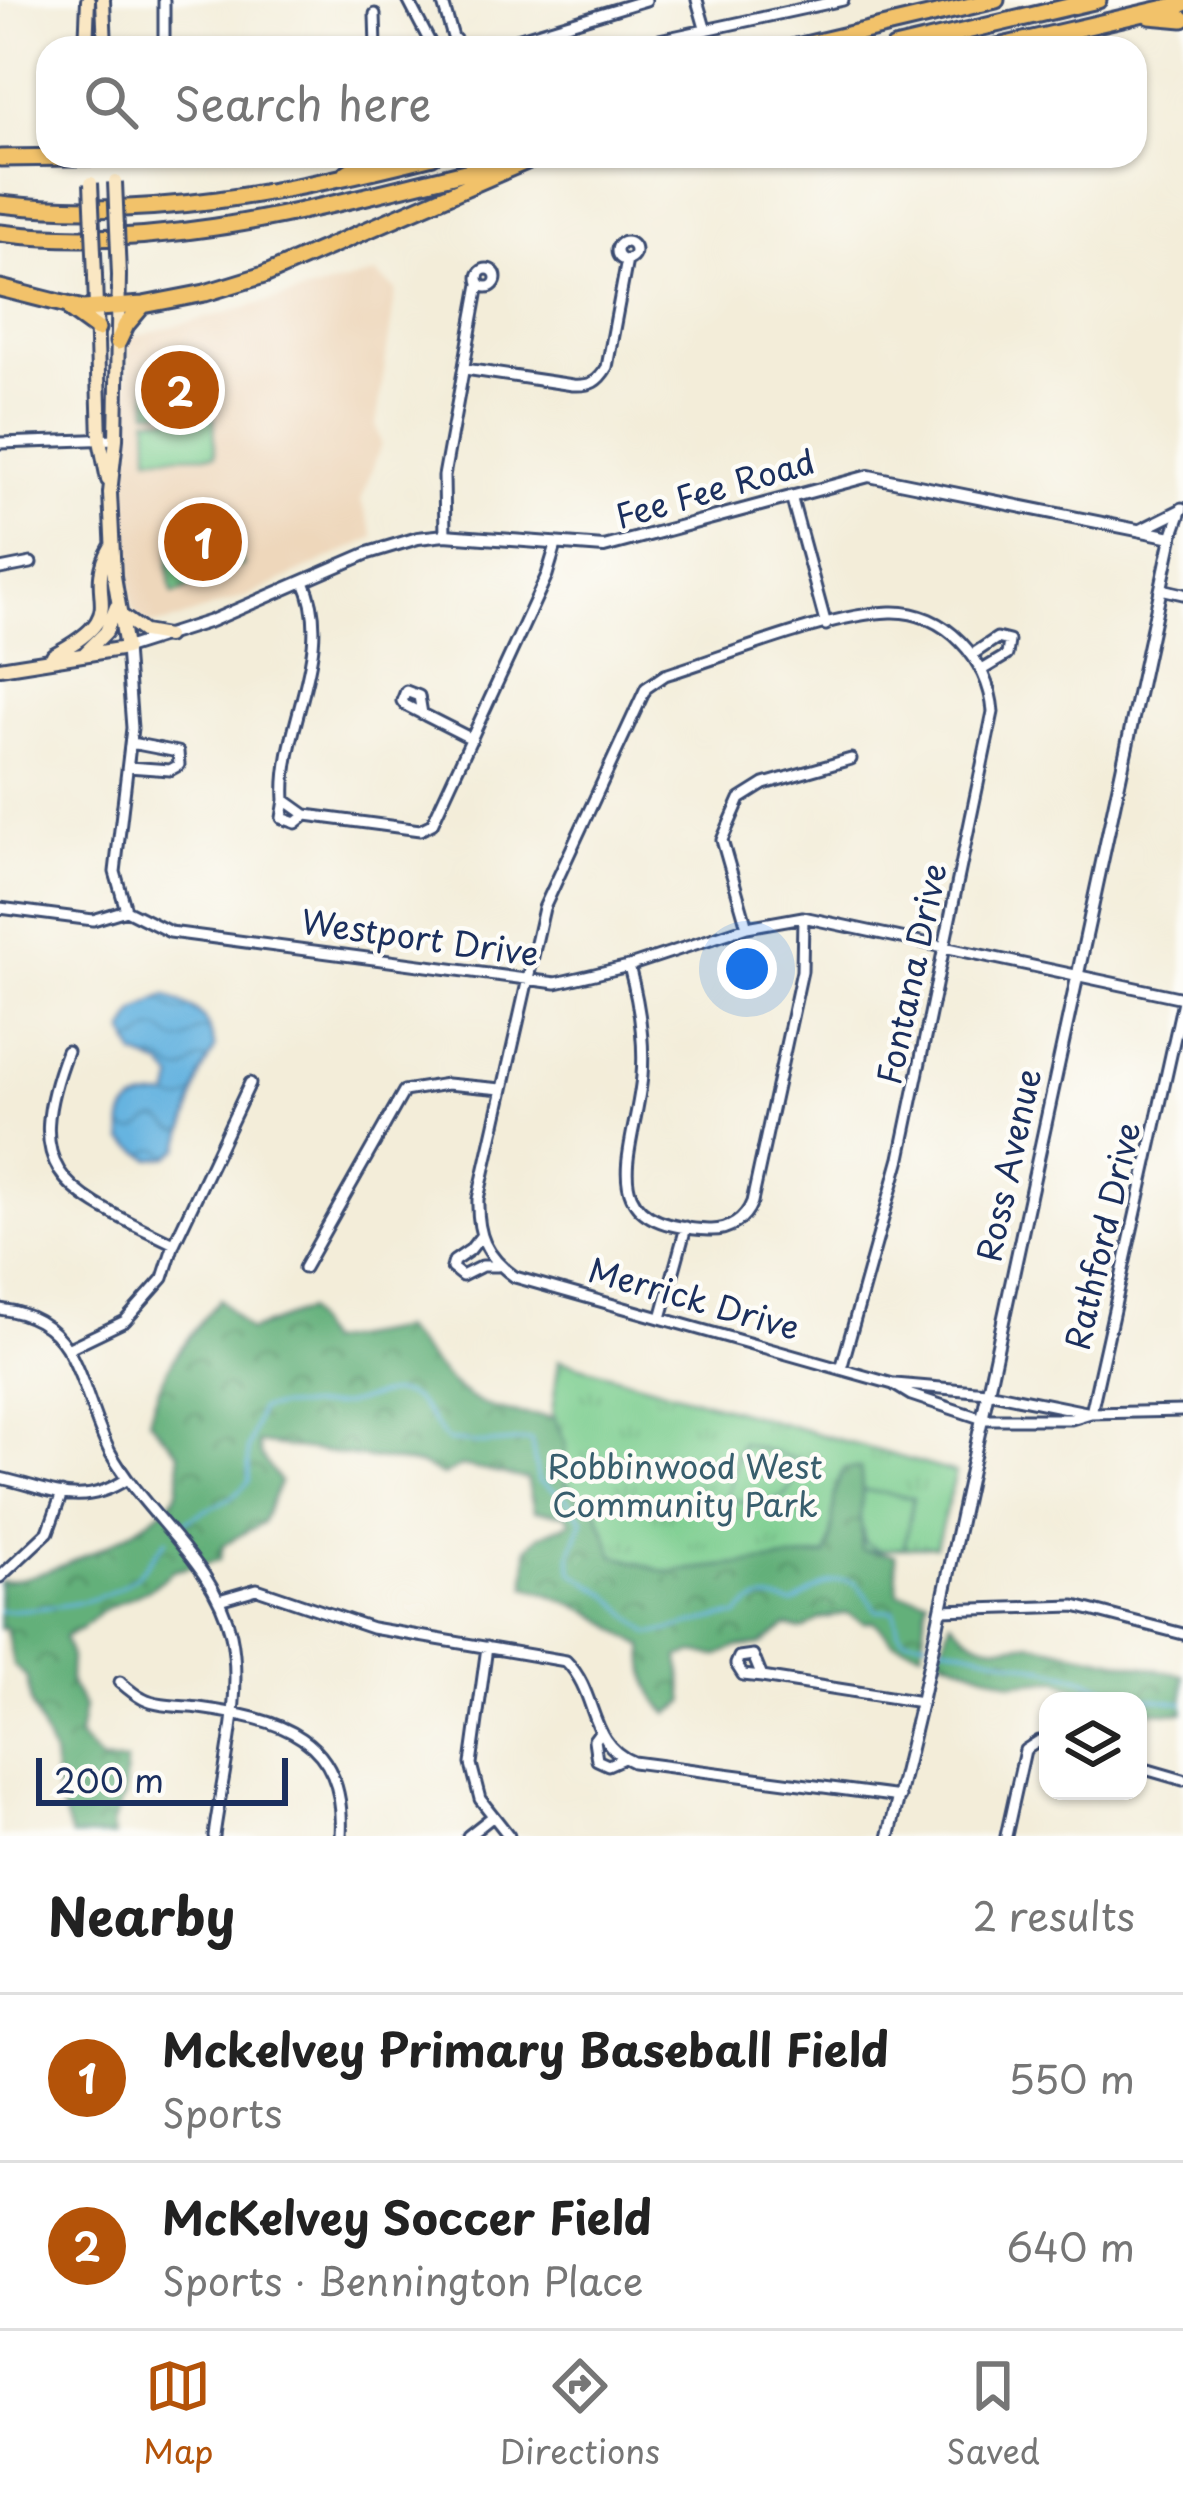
<!DOCTYPE html>
<html lang="en">
<head>
<meta charset="utf-8">
<style>
  body { margin:0; font-family:"Playpen Sans",sans-serif; background:#f2f2f2; color:#222 }
  .controls { position:absolute; right:36px; bottom:36px; display:grid; overflow:hidden; border-radius:24px; box-shadow:0 3px 9px #0004 }
  .controls button { width:108px; height:108px; display:grid; place-items:center; padding:0; border:0; border-bottom:3px solid #e0e0e0; background:#fff; color:#222; font:60px sans-serif }
  .scale { position:absolute; left:36px; bottom:30px; width:252px; box-sizing:border-box; padding-left:12px; border:6px solid #1b2f5e; border-top:0; font-size:33px; line-height:42px; white-space:nowrap; color:#1b2f5e; -webkit-text-stroke:9px #fdfcf7; paint-order:stroke }
  .you { position:absolute; left:747px; top:969px; width:42px; height:42px; margin:-30px; border:9px solid #fff; border-radius:50%; background:#1a73e8; box-shadow:0 0 0 18px #1a73e833 }
  .badge { display:grid; place-items:center; width:78px; height:78px; border-radius:50%; background:#b45309; color:#fff; font-size:39px; font-weight:700 }
  .pin { position:absolute; translate:-50% -50%; border:6px solid #fff; box-shadow:0 3px 12px #0006 }
  .list { margin:0; padding:0; list-style:none }
  h2 { display:flex; justify-content:space-between; align-items:center; height:156px; margin:0; padding:0 48px; font-size:51px }
  h2 small { font-size:39px; font-weight:400; color:#767676 }
  .list li { display:grid; grid-template-columns:78px 1fr auto; gap:36px; align-items:center; box-sizing:border-box; height:168px; padding:0 48px; border-top:3px solid #e0e0e0 }
  .list b { display:block; font-size:45px; white-space:nowrap }
  .list p { margin:0; font-size:39px; white-space:nowrap; color:#767676 }
  .list em { font-size:39px; font-style:normal; color:#767676 }
  .icon { flex:none; width:66px; height:66px; fill:none; stroke:currentColor; stroke-width:2; stroke-linecap:round; stroke-linejoin:round }
  .map { position:relative; flex:none; width:1183px; height:1836px; overflow:hidden }
  .search { position:absolute; background:#fff; box-shadow:0 3px 9px #0004; left:36px; right:36px; top:36px; height:132px; display:flex; align-items:center; gap:30px; box-sizing:border-box; padding:0 42px; border-radius:36px; color:#767676; font-size:45px }
  .sheet { height:492px; background:#fff }
  nav { display:flex; justify-content:space-around; align-items:center; box-sizing:border-box; height:168px; border-top:3px solid #e0e0e0; background:#fff; font-size:33px; color:#767676 }
  nav a { display:grid; justify-items:center; gap:6px }
  nav .on { color:#b45309 }
  .map>svg:first-child { display:block }
</style>
</head>
<body>
<div class="map">
<svg width="1183" height="1836" viewBox="0 0 1183 1836">
  <defs>
    <pattern id="grass-tufts" width="24" height="20" patternUnits="userSpaceOnUse" patternTransform="scale(3)"><rect width="24" height="20" fill="#7bcd8f"/><path d="M3 7l-1-3M5 7V3M7 7l1-3M15 17l-1-3M17 17v-4M19 17l1-3" fill="none" stroke="#6ab07e"/></pattern>
    <pattern id="forest-crowns" width="20" height="18" patternUnits="userSpaceOnUse" patternTransform="scale(3)"><rect width="20" height="18" fill="#64b07a"/><path d="M2 6a3 3 0 1 1 6 0M12 15a3 3 0 1 1 6 0" fill="none" stroke="#529067"/></pattern>
    <pattern id="water-waves" width="16" height="10" patternUnits="userSpaceOnUse" patternTransform="scale(3)"><rect width="16" height="10" fill="#66b4e0"/><path d="M0 5q4-4 8 0t8 0" fill="none" stroke="#5393b9"/></pattern>
  </defs>
  <rect width="100%" height="100%" fill="#fdfcf7"/>
  <filter id="ink" filterUnits="userSpaceOnUse"><feTurbulence type="fractalNoise" baseFrequency=".00833" numOctaves="2"/><feDisplacementMap in="SourceGraphic" scale="24" xChannelSelector="R" yChannelSelector="G"/><feConvolveMatrix kernelMatrix="1 2 1 2 8 2 1 2 1" color-interpolation-filters="sRGB"/></filter>
  <filter id="wash" filterUnits="userSpaceOnUse"><feTurbulence type="fractalNoise" baseFrequency=".004" numOctaves="4" result="noise"/><feDisplacementMap in="SourceGraphic" scale="48" xChannelSelector="R" yChannelSelector="G"/><feGaussianBlur stdDeviation="2.7" result="paint"/><feColorMatrix in="noise" values="0 0 0 0 0 0 0 0 0 0 0 0 0 0 0 0 0 1.4 0 .05"/><feComposite in="paint" operator="in"/></filter>
  <g filter="url(#wash)">
    <rect width="100%" height="100%" fill="#f3edd9"/>
    <path fill="#eed7bb" d="M376 274 396 290 376 425 381 444 361 501 375 537 253 594 167 623 150 624 140 619 132 610 124 551 128 338Z"/>
    <path fill="url(#grass-tufts)" stroke="#4b7e76" stroke-width="3" d="M559 1360 956 1473 936 1546 846 1552 680 1575 652 1570 620 1573 597 1510 558 1476 565 1443 552 1412Z"/>
    <path fill="url(#forest-crowns)" stroke="#40706c" stroke-width="3" d="M220 1299 249 1331 306 1310 325 1342 401 1329C426 1352 447 1387 478 1402 500 1413 531 1414 554 1418L565 1443 566 1485 597 1510 614 1555 665 1572 826 1555C838 1524 827 1498 844 1469L860 1468C865 1495 860 1522 862 1550L895 1555 898 1593 927 1598 922 1651 893 1642 874 1621 864 1623 847 1613 820 1619 801 1630 787 1626 760 1645 737 1647 717 1656 693 1653 679 1657 685 1702 669 1714C646 1694 645 1674 644 1646 623 1637 607 1619 588 1611 567 1602 548 1593 526 1586L527 1548 539 1536 571 1522 566 1514 534 1511 527 1479 461 1466 442 1476 421 1465 258 1443 260 1454 280 1482 262 1523 223 1545 220 1560 173 1571 153 1587 101 1611 81 1629 64 1637 71 1657 70 1682 84 1707 79 1737 102 1762H126L124 1796 112 1825 114 1836H71L58 1797 53 1756 31 1704 27 1677 13 1665 6 1627 0 1629V1581C37 1583 161 1527 177 1492 181 1482 179 1464 179 1453L149 1420C160 1370 187 1337 220 1299Z
      M951 1620C980 1649 990 1648 1031 1643L1183 1675V1713L1153 1712 1138 1707V1701L1086 1694 1058 1680 1012 1683 939 1656Z"/>
    <path fill="#7bcd8f" stroke="#4b7e76" stroke-width="3" d="M212 369 213 410 148 411 147 370Z
      M214 417 215 455 149 456 148 418Z
      M215 494 243 565 173 594C161 551 177 516 215 494Z
      M741 1443 799 1460C795 1505 765 1508 727 1498Z
      M863 1490 913 1498 904 1548 880 1550 865 1543 860 1518Z"/>
    <path fill="url(#water-waves)" stroke="#40729f" stroke-width="3" d="M166 995C197 1012 205 1008 215 1048L200 1076 180 1148 169 1157 151 1159 124 1141C117 1105 136 1097 169 1097L174 1080 163 1066 135 1055 125 1031 136 1011Z"/>
    <g fill="none" stroke-linecap="round" stroke-linejoin="round">
      <path stroke="#66b4e0" stroke-width="3" d="M177 1529C202 1505 226 1509 249 1481L248 1449 260 1409C288 1404 319 1408 345 1404 366 1401 390 1386 411 1397 427 1406 435 1430 448 1441L485 1444 531 1440 538 1481 564 1496 583 1520 570 1555 572 1572 608 1595 650 1634C680 1629 707 1617 737 1616 755 1596 766 1597 792 1604 811 1595 837 1568 858 1586 865 1591 871 1604 877 1611H894L898 1631 904 1638 927 1640
        M0 1611C44 1608 101 1607 136 1576 148 1565 157 1551 167 1539
        M942 1644 1076 1676 1125 1695 1183 1703"/>
    </g>
  </g>
  <g filter="url(#ink)">
    <g fill="none" stroke-linecap="round" stroke-linejoin="round">
      <g stroke="#3b4c70" stroke-width="15">
        <path id="minor" d="M164 0V48
          M408 0 433 48
          M442 0 453 37 463 48
          M697 0 705 28
          M375 14 376 48
          M487 48 646 0
          M622 48 843 0
          M617 251a9 9 0 1 1 18 0a9 9 0 1 1-18 0Z
          M478 278a9 9 0 1 1 18 0a9 9 0 1 1-18 0Z
          M465 369 573 385C591 386 598 382 607 367L627 260
          M0 443 116 439
          M791 496 826 625
          M445 535 444 476 479 284
          M1172 537 1182 508
          M0 569 31 563
          M304 582C336 651 280 727 285 800L306 815 420 830 432 824 547 575 556 545
          M1161 589 1183 594
          M126 648 132 728 115 872 126 910
          M973 654 997 638 1009 641 1007 655 982 670
          M422 714 419 696 406 691 402 701 405 705 472 739
          M128 767 170 770 179 765 178 752 131 743
          M285 800 282 818 296 823 306 815
          M0 908 93 920 126 910 170 932 556 983 629 966 747 927 803 917 1183 998
          M747 927 722 840 740 799 764 784 851 759
          M629 966C639 1003 645 1038 642 1076 635 1153 588 1225 709 1230 729 1231 745 1220 752 1202L802 971 803 917
          M67 1051C18 1179 70 1193 174 1244
          M481 1236 470 1250 454 1261 452 1268 462 1276 482 1266H497
          M304 1268 404 1091 447 1084 502 1089
          M0 1309C29 1313 52 1324 68 1350 86 1381 93 1420 110 1452 145 1516 214 1561 231 1635 244 1695 222 1775 214 1836
          M661 1318 686 1227
          M67 1349 125 1321 163 1278 174 1244 250 1083
          M841 1369 900 1158 993 712C989 660 945 610 890 612 828 614 727 656 665 675L646 688 544 908 478 1199C477 1234 485 1256 515 1277L893 1384 911 1395 983 1419H1071L1091 1413 1183 1411
          M895 1384 987 1392 1086 1412
          M1091 1413 1183 1001
          M0 1478C52 1489 79 1510 127 1479
          M0 1577 48 1532 62 1493
          M219 1600 257 1589 372 1628 566 1661C599 1694 587 1743 633 1762L900 1797
          M941 1610 1075 1606 1183 1634
          M487 1647 471 1764 480 1799 509 1836
          M762 1677 743 1675 736 1664 739 1657 753 1655 762 1677 921 1702
          M120 1682C127 1688 135 1695 143 1699 158 1707 182 1706 199 1708 279 1719 347 1736 341 1836
          M600 1732 594 1740 597 1760 608 1765 624 1758
          M1138 1767 1183 1780
          M468 1836 492 1817
          M1006 1836 1025 1750 1039 1741 1048 1743"/>
      </g>
      <g stroke="#3b4c70" stroke-width="16">
        <path id="tertiary" d="M1141 530 1181 510
          M126 648 211 621 368 553 418 538 445 535 604 547 869 476 1172 537 921 1702 889 1836"/>
      </g>
      <g stroke="#3b4c70" stroke-width="18">
        <path id="secondary" d="M103 0 105 48
          M86 48 88 0
          M95 276 100 440 108 480
          M122 616 144 632 167 636
          M84 654 106 632 116 607
          M53 655C137 611 80 600 111 547
          M0 668 126 648 114 576 110 493 116 439 119 275"/>
      </g>
      <g stroke="#3b4c70" stroke-width="21">
        <path id="motorway" d="M1150 16 1183 19
          M792 48 996 0
          M894 48 1098 0
          M993 48 1183 4
          M0 158 147 156
          M347 173 365 161 385 156
          M0 204C146 221 291 192 433 156
          M0 233C174 255 343 200 511 161
          M0 288 83 309 143 305 205 293 264 275 538 156
          M72 311 97 329
          M118 342 126 325 143 305"/>
      </g>
      <use href="#minor" stroke="#fff" stroke-width="9"/>
      <use href="#tertiary" stroke="#fff" stroke-width="10"/>
      <use href="#secondary" stroke="#fae7c3" stroke-width="12"/>
      <use href="#motorway" stroke="#f2c26a" stroke-width="15"/>
      <g stroke="#3b4c70" stroke-width="18" stroke-linecap="butt">
        <path id="secondary-bridge" d="M115 182 119 275
          M91 183 95 276"/>
      </g>
      <use href="#secondary-bridge" stroke="#fae7c3" stroke-width="12"/>
    </g>
  </g>
  <g text-anchor="middle" stroke-width="9" stroke-linejoin="round" paint-order="stroke">
    <g font-size="33" fill="#1b2f5e" stroke="#fdfcf7">
      <text transform="translate(715 489) rotate(-16)" y="12">Fee Fee Road</text>
      <text transform="translate(420 938) rotate(8)" y="12">Westport Drive</text>
      <text transform="translate(912 974) rotate(-78)" y="12">Fontana Drive</text>
      <text transform="translate(1009 1165) rotate(-78)" y="12">Ross Avenue</text>
      <text transform="translate(1103 1236) rotate(-77)" y="12">Rathford Drive</text>
      <text transform="translate(694 1299) rotate(16)" y="12">Merrick Drive</text>
    </g>
    <g font-size="33" fill="#385e6d" stroke="#fdfcf7">
      <text x="685" y="1479">Robbinwood West<tspan x="685" dy="38">Community Park</tspan></text>
    </g>
  </g>
</svg>
<div class="controls">
<button><svg class="icon" aria-label="layers" viewBox="0 0 24 24"><path d="M12 4l9 5-9 5-9-5zM3 14l9 5 9-5"/></svg></button>
</div>
<div class="scale">200 m</div>
<div class="you"></div>
<div class="pin badge" style="left:203px;top:542px">1</div>
<div class="pin badge" style="left:180px;top:390px">2</div>
<div class="search"><svg class="icon" aria-label="search" viewBox="0 0 24 24"><circle cx="10" cy="10" r="6"/><path d="M15 15l6 6"/></svg>Search here</div>
</div>
<section class="sheet">
<h2>Nearby<small>2 results</small></h2>
<ul class="list">
<li><span class="badge">1</span><div><b>Mckelvey Primary Baseball Field</b><p>Sports</p></div><em>550 m</em></li>
<li><span class="badge">2</span><div><b>McKelvey Soccer Field</b><p>Sports · Bennington Place</p></div><em>640 m</em></li>
</ul>
</section>
<nav>
<a class="on"><svg class="icon" aria-label="map" viewBox="0 0 24 24"><path d="M3 6l6-2 6 2 6-2v14l-6 2-6-2-6 2zM9 4v14M15 6v14"/></svg>Map</a>
<a><svg class="icon" aria-label="directions" viewBox="0 0 24 24"><path d="M12 3l9 9-9 9-9-9zM9 14v-3h6M13 9l2 2-2 2"/></svg>Directions</a>
<a><svg class="icon" aria-label="saved" viewBox="0 0 24 24"><path d="M7 4h10v16l-5-4-5 4z"/></svg>Saved</a>
</nav>
</body>
</html>
